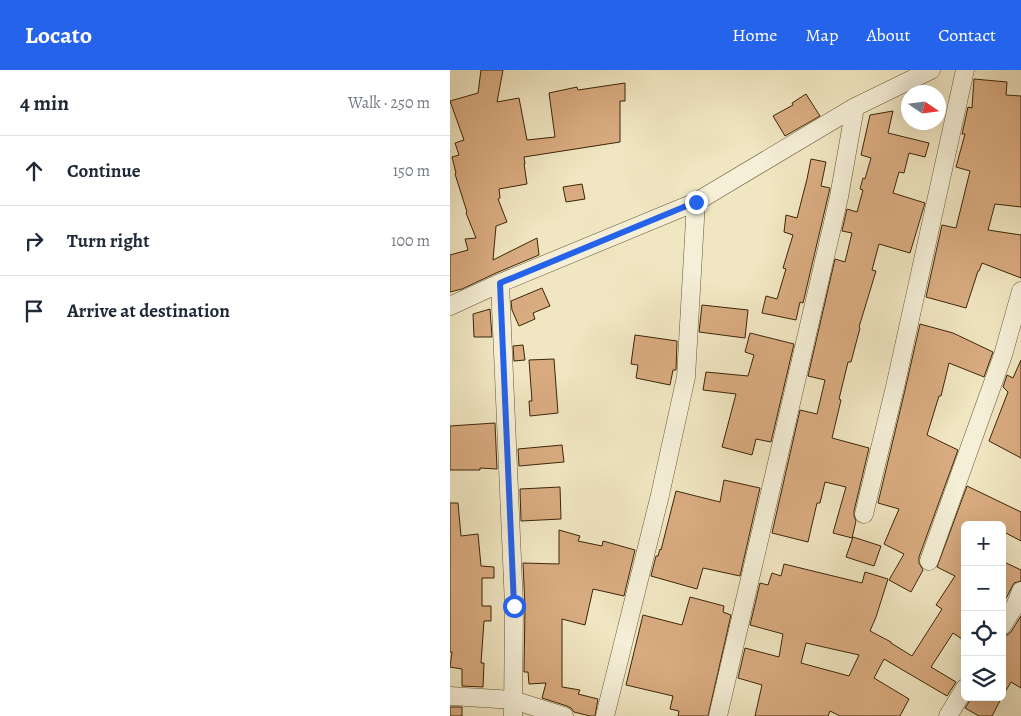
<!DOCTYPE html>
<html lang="en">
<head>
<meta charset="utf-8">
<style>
  body { margin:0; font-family:Alegreya,serif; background:#f2f2f3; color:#1f2937 }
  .controls { position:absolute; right:15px; bottom:15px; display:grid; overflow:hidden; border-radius:8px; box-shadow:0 5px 20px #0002 }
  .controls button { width:45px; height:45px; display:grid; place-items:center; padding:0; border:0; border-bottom:1px solid #e0e1e3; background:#fff; color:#1f2937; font:25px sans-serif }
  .compass { position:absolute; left:451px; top:15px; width:45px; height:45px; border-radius:50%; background:#fff; box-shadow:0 5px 20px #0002; rotate:103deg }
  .stop { position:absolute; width:15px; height:15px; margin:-11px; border:4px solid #2563eb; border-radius:50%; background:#fff }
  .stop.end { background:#2563eb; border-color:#fff; box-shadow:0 1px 5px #0008 }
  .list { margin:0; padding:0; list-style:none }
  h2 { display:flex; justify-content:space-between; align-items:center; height:65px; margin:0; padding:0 20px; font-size:21px }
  h2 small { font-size:16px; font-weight:400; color:#747a83 }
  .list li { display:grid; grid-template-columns:32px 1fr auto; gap:15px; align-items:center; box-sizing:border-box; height:70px; padding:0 20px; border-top:1px solid #e0e1e3 }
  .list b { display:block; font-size:19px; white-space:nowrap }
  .list em { font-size:16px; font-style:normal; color:#747a83 }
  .icon { flex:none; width:28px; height:28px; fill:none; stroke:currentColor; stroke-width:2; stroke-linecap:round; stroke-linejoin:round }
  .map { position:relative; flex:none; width:571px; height:646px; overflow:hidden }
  header { display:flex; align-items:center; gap:30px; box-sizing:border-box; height:70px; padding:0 25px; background:#2563eb; color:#fff }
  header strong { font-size:24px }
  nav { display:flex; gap:28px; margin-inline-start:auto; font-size:18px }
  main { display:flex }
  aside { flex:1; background:#fff }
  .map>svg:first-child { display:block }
</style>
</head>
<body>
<header>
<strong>Locato</strong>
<nav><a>Home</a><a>Map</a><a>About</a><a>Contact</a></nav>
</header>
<main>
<aside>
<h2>4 min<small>Walk · 250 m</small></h2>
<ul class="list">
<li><svg class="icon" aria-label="ahead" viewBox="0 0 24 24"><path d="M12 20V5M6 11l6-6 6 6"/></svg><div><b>Continue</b></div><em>150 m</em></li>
<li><svg class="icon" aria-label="right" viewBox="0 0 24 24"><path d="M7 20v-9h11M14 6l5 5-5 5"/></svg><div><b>Turn right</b></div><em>100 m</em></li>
<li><svg class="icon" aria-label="arrive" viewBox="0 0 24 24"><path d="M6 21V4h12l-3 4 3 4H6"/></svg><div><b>Arrive at destination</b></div></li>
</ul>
</aside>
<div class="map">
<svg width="571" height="646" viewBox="0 0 571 646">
  <rect width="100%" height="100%" fill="#f0e6c1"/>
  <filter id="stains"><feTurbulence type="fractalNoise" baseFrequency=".004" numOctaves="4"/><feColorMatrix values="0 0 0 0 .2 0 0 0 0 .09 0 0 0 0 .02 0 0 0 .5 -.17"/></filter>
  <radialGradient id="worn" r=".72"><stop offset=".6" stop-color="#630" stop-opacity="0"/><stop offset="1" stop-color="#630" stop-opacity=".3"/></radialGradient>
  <path fill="#d9ab80" stroke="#3b2608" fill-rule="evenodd" d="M31 0H53L47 32 69 28 77 70 105 67 99 23 127 17 128 20 175 13V31H170V72L74 87 75 94H74L77 114 49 119 50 128 48 129 57 152 46 156 43 190 87 168 89 185 46 203 12 219 0 222V185L18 180 15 169 26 168 16 143 17 142 5 104 6 103 2 87 9 85 5 73 14 70 0 31 28 23Z
    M524 9 557 12 556 25 571 26V137L545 134 538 160 571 165V208L532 193 529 201H528L516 238 476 227 492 155 506 158 520 101 506 97 515 64H512L518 37 522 38Z
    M356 24 370 46 335 66 323 46 343 35 342 33Z
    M443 41 438 63 479 73 475 87 459 83 454 103 449 102 443 123 475 133 460 183 429 174 422 200 426 201 409 257 410 258 401 292H398L389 329 391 330 382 368 419 378 404 441V446L406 451 402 468 383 463 396 417 375 412 370 433H367L358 472 322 463 350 340 367 344 375 310 358 306 385 189 395 192 402 163 392 161 397 139 407 142 413 120 410 119 413 108 415 109 421 88 411 85 420 45Z
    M361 89 376 92 371 116 380 118 353 233 350 232 346 250 312 243 316 226 327 229 336 199 333 198 343 165 334 162 336 145 347 148 357 109Z
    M132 114 135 129 116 132 113 117Z
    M92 218 100 236 83 243 85 249 69 256 62 240 61 231Z
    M252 235 298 240 295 268 249 262Z
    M40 239 42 267H24L23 244Z
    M470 254 503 263 543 282 534 307 499 293 491 326H489L477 365 508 380 469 487V493L473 500 461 522 439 510 454 484 434 474 449 439 428 433 455 320Z
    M300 263 344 274 321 372 306 369 302 385 272 377 286 324 253 320 256 302 298 306 304 285 295 282Z
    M185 265 227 271 226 300H223L220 315 186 308 188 295 181 294Z
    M73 275 75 290 64 291 63 276Z
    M104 289 108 343 80 346 79 331H82L79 290Z
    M571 290V388L539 371 558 322 553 317 557 305 563 308Z
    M45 353 47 399 30 398V400H0V356Z
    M112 375 114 392 69 396 68 379Z
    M274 410 310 418 290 506 253 498 247 519 201 506 206 486H208L210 479 211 480 226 421 270 432Z
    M517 416 571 442V471L552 461V455H515V571L503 563 481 597 506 612 497 626 434 589 424 608 459 629 450 646H390L380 641 378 646H305L312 615 288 608 295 578 329 587 333 564 300 555 310 513 318 515 322 503 331 506 334 494 412 513 415 502 438 509 426 547 420 561 441 572V573L462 586 492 539 486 535 505 506 487 497ZM356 573 409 585 399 606 351 593Z
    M110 417 111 449 71 451 70 419Z
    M0 433H8L11 466 28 464 31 496 44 497V508H32V536H41V551H34L31 593H34L33 617 12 616V599L0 597 2 582H0Z
    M109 460 130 466 128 471 152 476 153 471 185 480 174 526 143 519 135 555 112 549V617L130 620 128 624 148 629 145 646H140L124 642 121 638 117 636 92 628 96 613 79 614 78 602H74L75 536 73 493 109 494Z
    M403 467 431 476 424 496 396 487Z
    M552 491 571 500V511L564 513 552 536Z
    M240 527 274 536 273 542 281 545 258 646H228L229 641 220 639 223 626 176 615 193 545 232 555Z
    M571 546V618L561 612 552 627V567L557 565 561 562Z
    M522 627H552L542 646H529L515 638Z
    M0 637H12V646H0Z"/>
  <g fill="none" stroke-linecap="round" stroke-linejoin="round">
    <g stroke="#685636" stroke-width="19">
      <path id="minor" d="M50 213 64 536 63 646
        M0 236 50 213 246 132 405 37 481 0
        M414 444 445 317 515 0
        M479 491 553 285 571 221
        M552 556 566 534 571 521
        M0 626 63 630 114 646
        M155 646 210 425 236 307 246 132
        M268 646 389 127 405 37
        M498 646 515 618"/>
    </g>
    <use href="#minor" stroke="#f5efd7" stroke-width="18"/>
  </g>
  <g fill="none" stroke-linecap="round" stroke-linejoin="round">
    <path stroke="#2563eb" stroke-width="6" d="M64 536 50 213 246 132"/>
  </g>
  <rect width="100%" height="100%" filter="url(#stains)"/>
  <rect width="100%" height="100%" fill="url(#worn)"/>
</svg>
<div class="controls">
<button>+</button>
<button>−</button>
<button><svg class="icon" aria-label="locate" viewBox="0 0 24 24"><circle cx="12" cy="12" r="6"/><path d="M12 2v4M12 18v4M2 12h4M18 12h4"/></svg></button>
<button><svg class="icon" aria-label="layers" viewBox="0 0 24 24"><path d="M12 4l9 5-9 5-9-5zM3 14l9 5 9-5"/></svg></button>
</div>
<svg class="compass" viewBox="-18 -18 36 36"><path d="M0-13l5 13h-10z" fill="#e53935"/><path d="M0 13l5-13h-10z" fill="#747a83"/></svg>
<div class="stop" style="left:64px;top:536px"></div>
<div class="stop end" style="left:246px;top:132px"></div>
</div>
</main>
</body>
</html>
